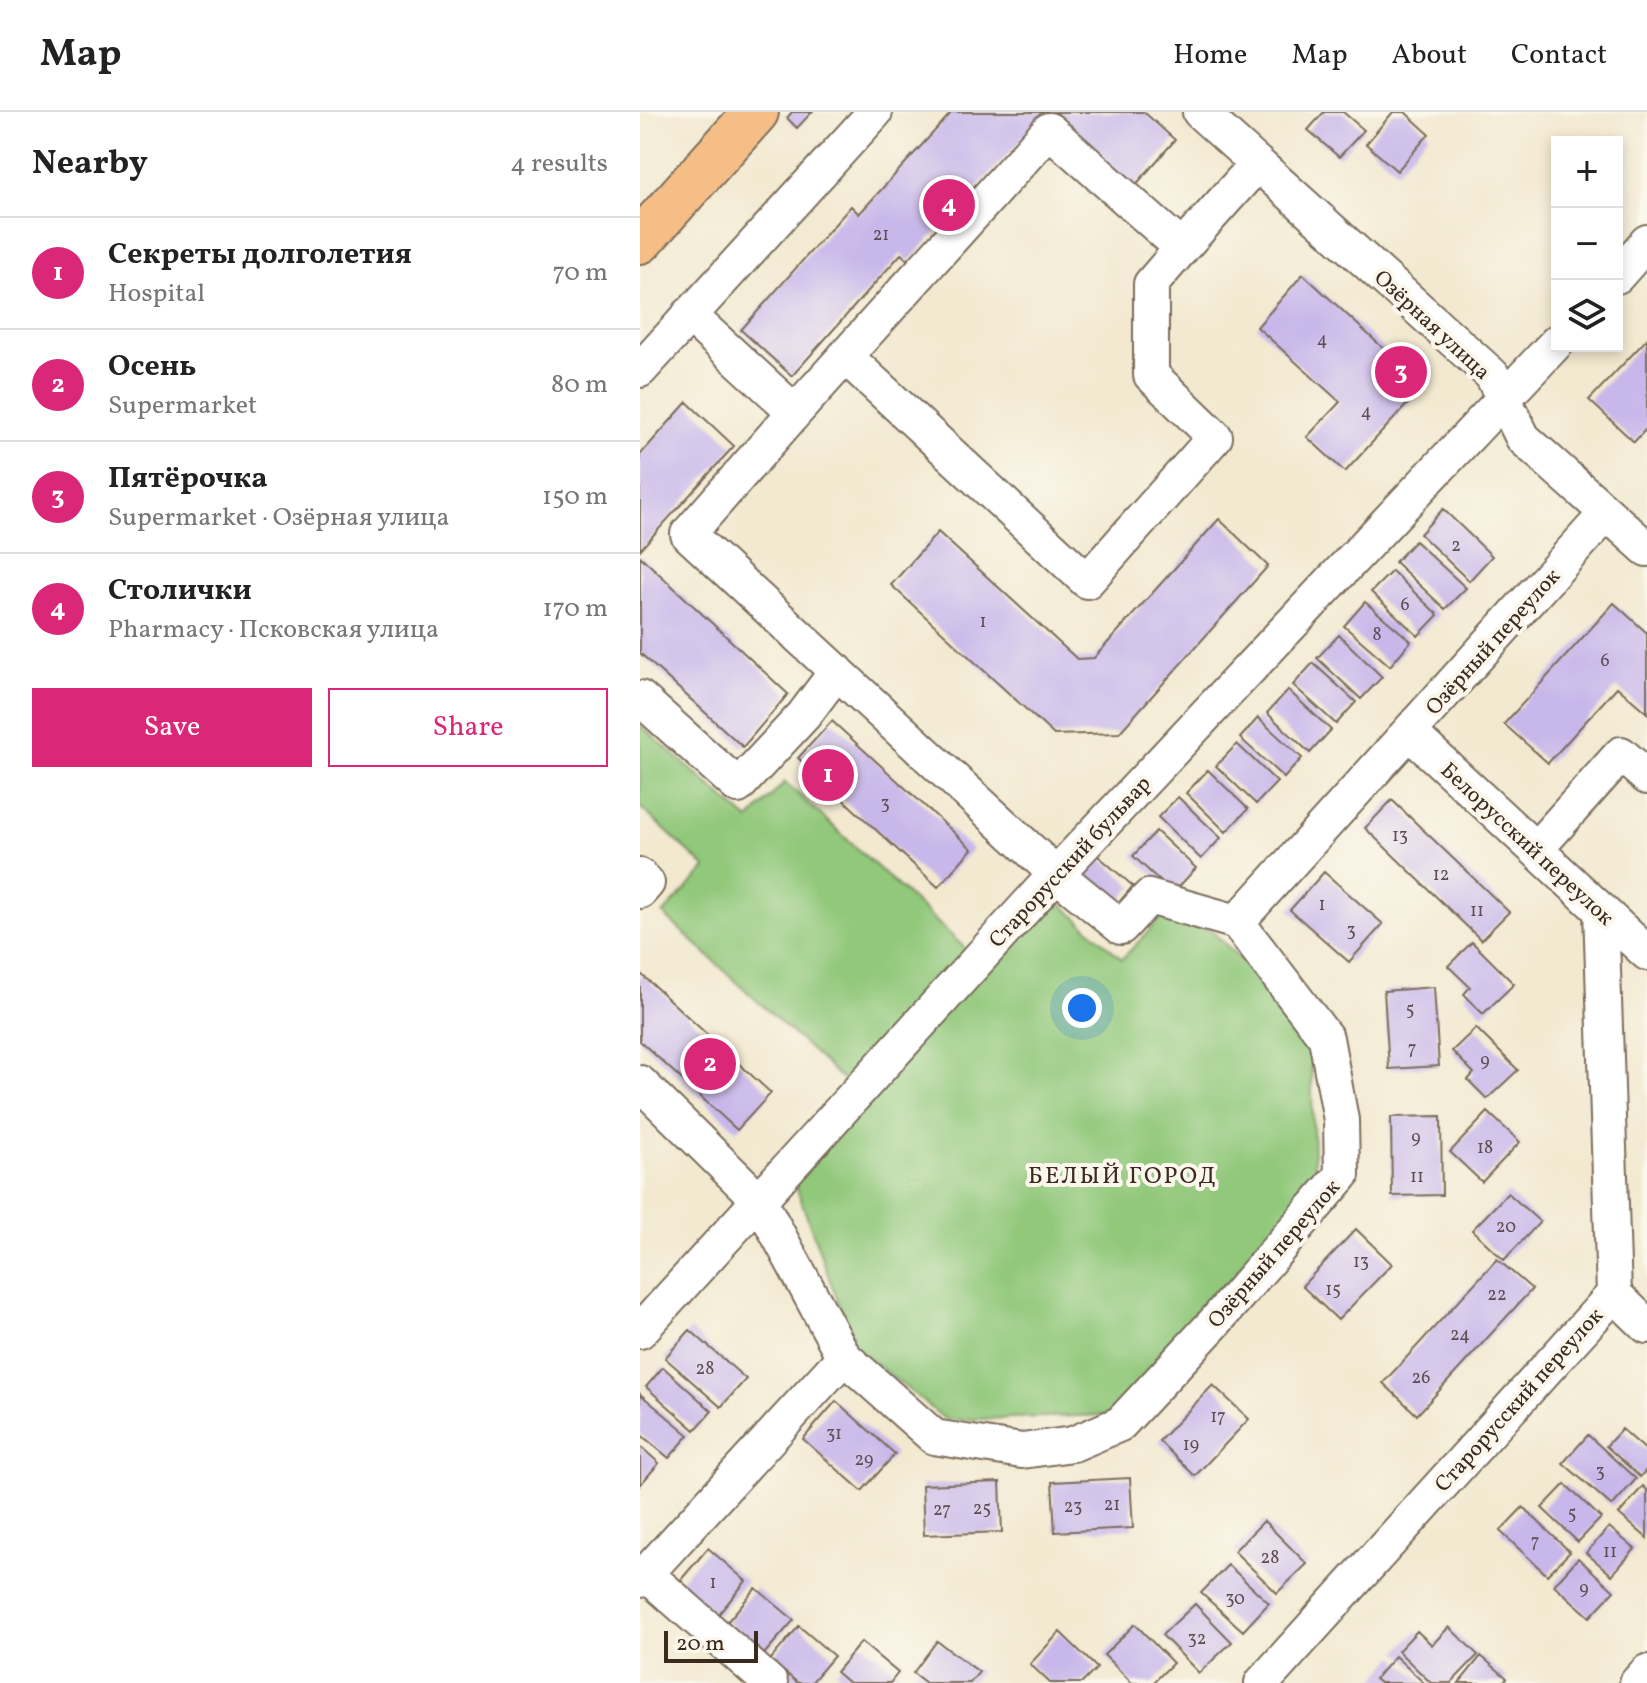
<!DOCTYPE html>
<html lang="en">
<head>
<meta charset="utf-8">
<style>
  body { margin:0; font-family:Vollkorn,serif; background:#f6f6f6; color:#222 }
  .controls { position:absolute; right:24px; top:24px; display:grid; overflow:hidden; border-radius:0px; box-shadow:0 4px 12px #0003 }
  .controls button { width:72px; height:72px; display:grid; place-items:center; padding:0; border:0; border-bottom:2px solid #e0e0e0; background:#fff; color:#222; font:40px sans-serif }
  .scale { position:absolute; left:24px; bottom:20px; width:94px; box-sizing:border-box; padding-left:8px; border:4px solid #3b2a1e; border-top:0; font-size:22px; line-height:28px; white-space:nowrap; color:#3b2a1e; -webkit-text-stroke:6px #fbf7ec; paint-order:stroke }
  .you { position:absolute; left:442px; top:896px; width:28px; height:28px; margin:-20px; border:6px solid #fff; border-radius:50%; background:#1a73e8; box-shadow:0 0 0 12px #1a73e833 }
  .badge { display:grid; place-items:center; width:52px; height:52px; border-radius:50%; background:#db2777; color:#fff; font-size:26px; font-weight:700 }
  .pin { position:absolute; translate:-50% -50%; border:4px solid #fff; box-shadow:0 2px 8px #0006 }
  .list { margin:0; padding:0; list-style:none }
  h2 { display:flex; justify-content:space-between; align-items:center; height:104px; margin:0; padding:0 32px; font-size:34px }
  h2 small { font-size:26px; font-weight:400; color:#767676 }
  .list li { display:grid; grid-template-columns:52px 1fr auto; gap:24px; align-items:center; box-sizing:border-box; height:112px; padding:0 32px; border-top:2px solid #e0e0e0 }
  .list b { display:block; font-size:30px; white-space:nowrap }
  .list p { margin:0; font-size:26px; white-space:nowrap; color:#767676 }
  .list em { font-size:26px; font-style:normal; color:#767676 }
  .actions { display:flex; gap:16px; padding:24px 32px }
  .actions a { flex:1; padding:18px 0; border:2px solid #db2777; border-radius:0px; text-align:center; font-size:28px; color:#db2777 }
  .actions .main { background:#db2777; color:#fff }
  .icon { flex:none; width:44px; height:44px; fill:none; stroke:currentColor; stroke-width:2; stroke-linecap:round; stroke-linejoin:round }
  .map { position:relative; flex:none; width:1007px; height:1571px; overflow:hidden }
  header { display:flex; align-items:center; gap:48px; box-sizing:border-box; height:112px; padding:0 40px; background:#fff; border-bottom:2px solid #e0e0e0 }
  header strong { font-size:38px }
  nav { display:flex; gap:44px; margin-inline-start:auto; font-size:28px }
  main { display:flex }
  aside { flex:1; background:#fff }
  .map>svg:first-child { display:block }
</style>
</head>
<body>
<header>
<strong>Map</strong>
<nav><a>Home</a><a>Map</a><a>About</a><a>Contact</a></nav>
</header>
<main>
<aside>
<h2>Nearby<small>4 results</small></h2>
<ul class="list">
<li><span class="badge">1</span><div><b>Секреты долголетия</b><p>Hospital</p></div><em>70 m</em></li>
<li><span class="badge">2</span><div><b>Осень</b><p>Supermarket</p></div><em>80 m</em></li>
<li><span class="badge">3</span><div><b>Пятёрочка</b><p>Supermarket · Озёрная улица</p></div><em>150 m</em></li>
<li><span class="badge">4</span><div><b>Столички</b><p>Pharmacy · Псковская улица</p></div><em>170 m</em></li>
</ul>
<div class="actions"><a class="main">Save</a><a>Share</a></div>
</aside>
<div class="map">
<svg width="1007" height="1571" viewBox="0 0 1007 1571">
  <rect width="100%" height="100%" fill="#fbf7ec"/>
  <filter id="ink" filterUnits="userSpaceOnUse"><feTurbulence type="fractalNoise" baseFrequency=".0125" numOctaves="2"/><feDisplacementMap in="SourceGraphic" scale="16" xChannelSelector="R" yChannelSelector="G"/><feConvolveMatrix kernelMatrix="1 2 1 2 8 2 1 2 1" color-interpolation-filters="sRGB"/></filter>
  <filter id="wash" filterUnits="userSpaceOnUse"><feTurbulence type="fractalNoise" baseFrequency=".006" numOctaves="4" result="noise"/><feDisplacementMap in="SourceGraphic" scale="32" xChannelSelector="R" yChannelSelector="G"/><feGaussianBlur stdDeviation="1.8" result="paint"/><feColorMatrix in="noise" values="0 0 0 0 0 0 0 0 0 0 0 0 0 0 0 0 0 1.4 0 .05"/><feComposite in="paint" operator="in"/></filter>
  <g filter="url(#wash)">
    <rect width="100%" height="100%" fill="#f2e9d0"/>
    <path fill="#91c87a" stroke="#66794c" stroke-width="2" d="M0 613 109 708 145 670 338 848 404 776 482 847 521 806 571 818 670 918 675 1075 470 1303 306 1308 214 1234 150 1058 217 981 23 802 66 756 0 695Z"/>
    <g id="blocks">
      <path fill="#c8b7ea" d="M152 0H172L157 16 147 6Z
        M312 0H407L269 149 261 142 152 264 101 218 211 94 219 102Z
        M409 0H504L535 28 493 76Z
        M684 0H703L724 18 699 45 668 18Z
        M753 0H765L789 22 757 59 726 32Z
        M663 162 784 274 705 360 667 325 700 290 617 215Z
        M1007 227V316L994 330 949 288Z
        M47 290 94 334 0 438V343Z
        M803 397 852 444 829 469 780 422Z
        M579 407 628 454 479 621 414 623 251 473 298 420 437 547 454 546Z
        M775 429 826 476 805 497 755 450Z
        M0 444 148 582 103 635 0 541Z
        M752 459 798 503 778 524 731 480Z
        M725 490 771 529 750 554 704 514Z
        M974 491 1007 521V601L977 575 908 651 864 612Z
        M699 523 742 565 721 587 677 546Z
        M673 551 716 590 696 612 653 573Z
        M648 578 691 618 670 641 627 601Z
        M618 606 662 646 644 666 600 626Z
        M192 609 332 737 298 775 158 646Z
        M597 632 637 670 616 692 576 654Z
        M568 658 608 697 586 720 546 681Z
        M538 685 581 726 561 747 518 705Z
        M752 688 869 800 841 828 725 716Z
        M516 719 556 756 533 781 493 744Z
        M457 743 493 774 476 794 440 763Z
        M684 760 743 812 709 850 650 798Z
        M832 830 874 872 843 902 824 882 830 875 808 854Z
        M0 861 131 981 97 1018 0 929Z
        M794 875 799 954 749 957 744 879Z
        M836 916 878 958 847 987 828 968 834 961 812 939Z
        M848 1000 880 1030 842 1070 810 1040Z
        M801 1004 802 1083 752 1084 751 1005Z
        M868 1081 900 1110 864 1148 832 1118Z
        M716 1117 752 1152 698 1208 662 1174Z
        M857 1147 892 1177 777 1303 743 1271Z
        M50 1218 106 1267 81 1295 25 1246Z
        M23 1255 72 1299 55 1318 6 1275Z
        M573 1273 609 1307 555 1364 519 1329Z
        M0 1282 49 1323 29 1346 0 1322Z
        M196 1289 255 1342 222 1379 163 1327Z
        M982 1317 1007 1339V1357L1000 1365 966 1334Z
        M948 1323 996 1367 972 1394 923 1351Z
        M0 1334 19 1351 0 1373Z
        M490 1366 493 1416 415 1420 412 1370Z
        M360 1370 362 1420 284 1423 282 1373Z
        M925 1372 961 1406 938 1430 902 1396Z
        M1003 1374 1007 1378V1426L979 1402Z
        M883 1395 930 1440 907 1463 860 1419Z
        M624 1409 667 1452 637 1481 594 1439Z
        M969 1415 995 1437 972 1463 946 1441Z
        M68 1436 106 1469 78 1503 39 1470Z
        M938 1446 974 1479 950 1505 914 1473Z
        M588 1453 629 1491 603 1519 561 1481Z
        M116 1476 154 1508 124 1542 87 1510Z
        M555 1492 592 1530 559 1561 522 1523Z
        M495 1512 533 1551 513 1571H492L464 1543Z
        M159 1514 194 1544 171 1571H158L130 1548Z
        M809 1515 838 1543 811 1571H791L758 1539 777 1519 792 1533Z
        M420 1520 457 1556 442 1571H410L390 1552Z
        M297 1529 339 1560 330 1571H286L273 1561Z
        M221 1530 258 1561 250 1571H209L196 1560Z
        M755 1544 784 1571H740L735 1567Z
        M841 1544 867 1566 862 1571H819Z"/>
    </g>
  </g>
  <g filter="url(#ink)">
    <use href="#blocks" fill-opacity="0" stroke="#7b6d5c" stroke-width="2"/>
    <g fill="none" stroke-linecap="round" stroke-linejoin="round">
      <g stroke="#7b6d5c" stroke-width="38">
        <path id="minor" d="M560 0 852 263 883 326 1007 437
          M977 164 1007 130
          M49 203 155 300 48 422 416 762 481 815 509 785 597 810
          M205 244 447 469 575 325 511 263V172L542 136
          M0 258 235 0
          M155 300 409 18 542 136 617 52
          M0 586 98 674 164 603 197 559
          M770 621 1007 841
          M896 737 981 642 1007 665
          M0 764 7 771 0 779
          M0 971 120 1089 204 1245
          M974 1182 1007 1214
          M0 1219 416 762 917 230
          M6 1462 130 1571
          M0 1468 204 1245 294 1325 382 1339 433 1332 480 1312 575 1210 702 1063 701 1008 686 926 597 810 967 401
          M622 1571 974 1182 961 798
          M997 1571 1007 1560"/>
      </g>
      <g stroke="#7b6d5c" stroke-width="48">
        <path id="major" d="M0 129 116 0"/>
      </g>
      <use href="#minor" stroke="#fff" stroke-width="34"/>
      <use href="#major" stroke="#f6be87" stroke-width="44"/>
    </g>
  </g>
  <g text-anchor="middle" stroke-width="8" stroke-linejoin="round" paint-order="stroke">
    <g font-size="18" fill="#5e4d51">
      <text x="241" y="128">21</text>
      <text x="682" y="233">4</text>
      <text x="726" y="305">4</text>
      <text x="816" y="439">2</text>
      <text x="765" y="498">6</text>
      <text x="343" y="515">1</text>
      <text x="737" y="528">8</text>
      <text x="965" y="554">6</text>
      <text x="245" y="697">3</text>
      <text x="760" y="729">13</text>
      <text x="801" y="768">12</text>
      <text x="682" y="798">1</text>
      <text x="837" y="804">11</text>
      <text x="711" y="824">3</text>
      <text x="770" y="903">5</text>
      <text x="772" y="942">7</text>
      <text x="845" y="954">9</text>
      <text x="776" y="1031">9</text>
      <text x="845" y="1041">18</text>
      <text x="777" y="1070">11</text>
      <text x="866" y="1120">20</text>
      <text x="721" y="1155">13</text>
      <text x="693" y="1183">15</text>
      <text x="857" y="1188">22</text>
      <text x="820" y="1228">24</text>
      <text x="65" y="1262">28</text>
      <text x="781" y="1271">26</text>
      <text x="578" y="1310">17</text>
      <text x="194" y="1327">31</text>
      <text x="551" y="1338">19</text>
      <text x="224" y="1353">29</text>
      <text x="960" y="1365">3</text>
      <text x="472" y="1398">21</text>
      <text x="433" y="1400">23</text>
      <text x="342" y="1402">25</text>
      <text x="302" y="1403">27</text>
      <text x="932" y="1407">5</text>
      <text x="895" y="1435">7</text>
      <text x="970" y="1445">11</text>
      <text x="630" y="1451">28</text>
      <text x="73" y="1476">1</text>
      <text x="944" y="1482">9</text>
      <text x="595" y="1492">30</text>
      <text x="557" y="1532">32</text>
    </g>
    <g font-size="22" fill="#3b2a1e" stroke="#fbf7ec">
      <text transform="translate(793 212) rotate(43)" y="8">Озёрная улица</text>
      <text transform="translate(852 529) rotate(-48)" y="8">Озёрный переулок</text>
      <text transform="translate(888 731) rotate(43)" y="8">Белорусский переулок</text>
      <text transform="translate(429 749) rotate(-47)" y="8">Старорусский бульвар</text>
      <text transform="translate(633 1141) rotate(-49)" y="8">Озёрный переулок</text>
      <text transform="translate(878 1287) rotate(-48)" y="8">Старорусский переулок</text>
    </g>
    <g font-size="24" letter-spacing="2" fill="#3b2a1e" stroke="#fbf7ec">
      <text x="483" y="1071">БЕЛЫЙ ГОРОД</text>
    </g>
  </g>
</svg>
<div class="controls">
<button>+</button>
<button>−</button>
<button><svg class="icon" aria-label="layers" viewBox="0 0 24 24"><path d="M12 4l9 5-9 5-9-5zM3 14l9 5 9-5"/></svg></button>
</div>
<div class="scale">20 m</div>
<div class="you"></div>
<div class="pin badge" style="left:188px;top:663px">1</div>
<div class="pin badge" style="left:70px;top:952px">2</div>
<div class="pin badge" style="left:761px;top:260px">3</div>
<div class="pin badge" style="left:309px;top:93px">4</div>
</div>
</main>
</body>
</html>
